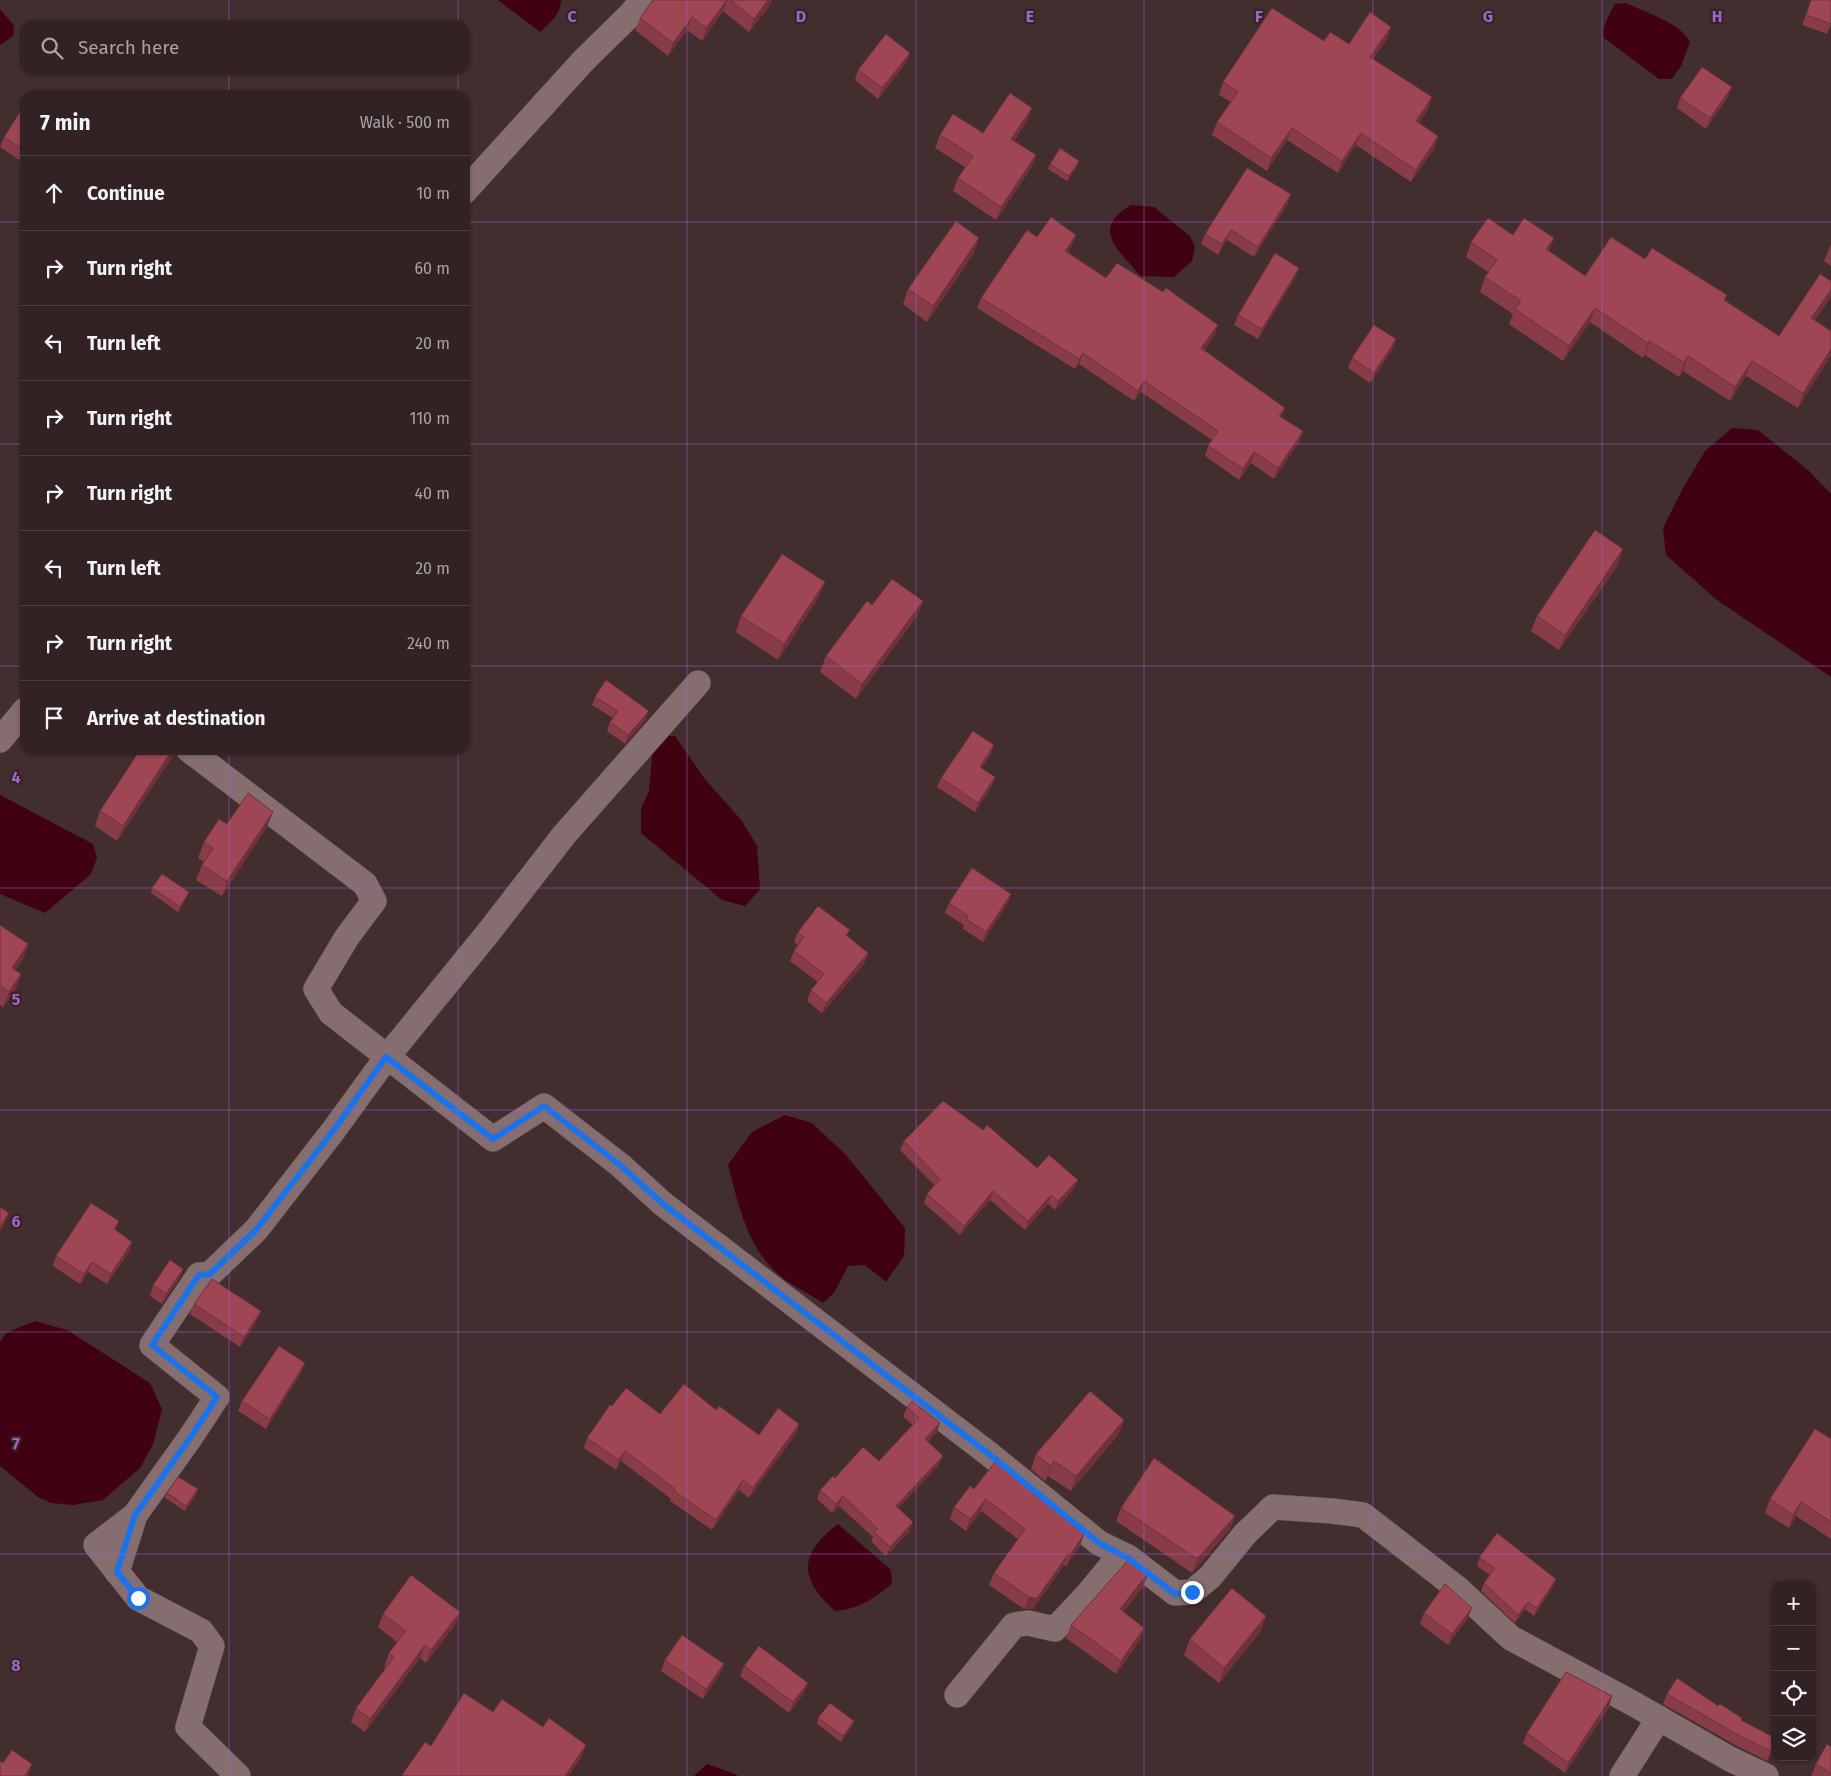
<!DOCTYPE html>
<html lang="en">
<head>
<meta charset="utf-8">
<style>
  body { margin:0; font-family:"Fira Sans",sans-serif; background:#3a2a2b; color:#f1f3f6 }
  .controls { position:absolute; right:15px; bottom:15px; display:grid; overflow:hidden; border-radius:10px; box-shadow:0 1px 4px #0004 }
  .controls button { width:45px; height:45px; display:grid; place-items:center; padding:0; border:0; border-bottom:1px solid #4d3f41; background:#322223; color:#f1f3f6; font:25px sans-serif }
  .stop { position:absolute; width:15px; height:15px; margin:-11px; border:4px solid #1a73e8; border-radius:50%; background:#fff }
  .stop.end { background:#1a73e8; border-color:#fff; box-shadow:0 1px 5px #0008 }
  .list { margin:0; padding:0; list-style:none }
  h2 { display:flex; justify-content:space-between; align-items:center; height:65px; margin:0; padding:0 20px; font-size:21px }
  h2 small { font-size:16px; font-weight:400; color:#a8a4a6 }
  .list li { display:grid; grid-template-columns:32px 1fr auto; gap:15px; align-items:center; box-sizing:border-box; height:75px; padding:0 20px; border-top:1px solid #4d3f41 }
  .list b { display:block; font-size:19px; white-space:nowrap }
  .list em { font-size:16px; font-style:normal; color:#a8a4a6 }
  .icon { flex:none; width:28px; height:28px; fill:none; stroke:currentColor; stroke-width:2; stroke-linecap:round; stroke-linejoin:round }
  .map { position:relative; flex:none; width:1831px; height:1776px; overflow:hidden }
  .search { position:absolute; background:#322223; box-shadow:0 1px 4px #0004; left:20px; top:20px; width:450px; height:55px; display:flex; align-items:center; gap:12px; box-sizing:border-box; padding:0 18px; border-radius:15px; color:#a8a4a6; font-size:19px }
  .panel { position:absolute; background:#322223; box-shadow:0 1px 4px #0004; left:20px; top:90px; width:450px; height:665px; border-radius:15px }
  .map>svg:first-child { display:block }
</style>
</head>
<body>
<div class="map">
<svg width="1831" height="1776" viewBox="0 0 1831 1776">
  <rect width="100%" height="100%" fill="#422d2f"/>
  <path fill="#400113" d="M498 0H561C561 14 550 23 540 32Z
    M1626 3C1645 12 1682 24 1690 42L1681 66 1672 79H1659L1604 38C1601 26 1610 14 1615 4Z
    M0 9 14 26 13 36 0 45Z
    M1131 205 1154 207 1190 236 1195 247 1192 261 1174 277 1141 276C1120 252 1089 229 1131 205Z
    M1732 428 1758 430 1809 471 1831 494V677L1717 600 1666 555 1663 528 1682 490 1705 451Z
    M661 736H675L704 778 742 821 757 846 760 889 745 906 722 900 641 833V809L649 791 653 746Z
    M0 795 93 844 97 858 91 874 45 913 0 894Z
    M785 1115 812 1123 846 1155 905 1228 904 1256 886 1282 865 1265 848 1266 834 1293 823 1303C808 1293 790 1285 777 1273 747 1246 738 1203 728 1165L752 1132Z
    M35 1321 67 1330 150 1383 162 1409 153 1444 140 1468 103 1500 73 1505 52 1503 38 1497 0 1466V1342L6 1333Z
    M838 1524 891 1570 892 1584C874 1598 859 1609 835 1611 798 1578 799 1554 838 1524Z
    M707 1764 735 1774 738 1776H694Z"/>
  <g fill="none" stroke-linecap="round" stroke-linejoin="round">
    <g stroke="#5d4b4d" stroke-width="26">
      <path id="minor" d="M465 191 584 60 631 14 642 0
        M0 740 25 710
        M189 750 365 884 374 901 347 937 316 989 331 1013 493 1139 544 1106 620 1165 663 1204 989 1454 1099 1543 1128 1557 1175 1593 1192 1592 1210 1577 1245 1534 1273 1507 1332 1511 1363 1515 1457 1588 1511 1638 1634 1704 1730 1759 1766 1776
        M117 1572 135 1515
        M957 1695 1014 1625 1028 1623 1055 1629 1088 1594 1120 1555
        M238 1776 188 1727 212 1646 201 1631 138 1598 96 1545 135 1515 190 1438 217 1397 152 1345 199 1275 210 1274 256 1230 333 1131 387 1057 488 933 564 835 698 683
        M1622 1776 1659 1718"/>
    </g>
    <use href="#minor" stroke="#866d6f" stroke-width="25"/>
  </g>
  <path fill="#883c48" d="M653 0H772L770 5 749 32 723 11 702 41 687 30 668 56 635 30 640 18Z
    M1811 0 1831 24 1827 34 1802 25Z
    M1391 27 1387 39 1373 59 1432 97 1428 109 1419 123 1438 136 1434 149 1411 182 1356 145 1338 173 1287 140 1267 171 1212 135 1217 122 1231 102 1219 95 1223 82 1324 41 1349 44Z
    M910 53 906 63 878 99 855 80 858 70Z
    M1728 97 1706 129 1677 108 1680 98Z
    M25 115V158L22 162 0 147 4 137Z
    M1027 121 1014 141 1036 155 1031 168 996 220 953 191 958 178 965 167 935 148 940 135 983 133Z
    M1079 161 1077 166 1067 181 1048 169 1050 164Z
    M1291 194 1287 205 1254 257 1227 240 1218 255 1201 244 1205 234Z
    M1513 235 1554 238 1549 251 1585 276 1645 259 1725 301 1779 336 1830 298 1815 320 1831 331V355L1798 408 1746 376 1730 401 1683 371 1679 377 1645 355 1643 358 1590 322 1563 361 1509 324 1513 314 1480 292 1485 277 1488 272 1466 257 1471 242Z
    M1037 237 1072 245 1068 252 1106 278 1163 292 1218 325 1214 336 1204 350 1281 417 1303 431 1299 442 1274 479 1251 463 1239 480 1205 456 1208 446 1212 440 1141 392 1134 401 1079 364 1075 369 977 308 981 298Z
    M1831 244V266L1824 261Z
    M974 253 927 322 903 304 908 289Z
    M1299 268 1295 278 1258 339 1234 325 1238 315Z
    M1396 339 1392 350 1370 383 1348 368 1352 358Z
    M1618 565 1559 650 1531 631 1537 616Z
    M819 597 778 660 736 632 741 616Z
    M923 601 917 616 856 699 820 672 826 656 872 605Z
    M595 697 646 719 625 744 607 731 610 722 613 718 592 705Z
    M174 754 117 841 95 826 100 811Z
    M991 754 982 768 995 777 992 786 975 812 937 787 941 778Z
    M227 824 267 827 222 896 196 880 202 865 204 862 198 858 204 842Z
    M152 888 187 897 178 912 151 893Z
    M1011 894 1007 904 983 942 963 929 964 925 945 913 949 903Z
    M0 925 28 944 23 959 15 970 16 989 3 1007 0 1005Z
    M798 932 848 936 868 953 864 964 822 1013 807 1001 811 990 818 982 790 961 794 951 798 945 794 942Z
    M983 1130 1037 1168 1074 1189 1055 1210 1048 1204 1025 1230 990 1200 960 1235 924 1203 927 1194 935 1186 900 1150 904 1141Z
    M119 1221 115 1230 129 1252 107 1284 88 1272 80 1284 53 1266 56 1256Z
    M183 1269 179 1279 162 1304 150 1296 153 1285Z
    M194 1304 257 1321 240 1347 190 1314Z
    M301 1373 266 1429 238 1411 242 1401Z
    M612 1406 660 1414 716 1410 759 1435 799 1424 796 1434 749 1498 739 1490 712 1530 670 1501 671 1499 621 1461 616 1470 584 1448 587 1438Z
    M907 1407 937 1432 928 1442 939 1465 898 1508 909 1532 886 1556 871 1541 873 1537 839 1506 832 1513 817 1499 820 1490 835 1478 879 1461 913 1425 903 1417Z
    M1124 1420 1118 1435 1071 1491 1048 1476 1045 1481 1031 1469 1036 1454Z
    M1831 1439V1539L1796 1516 1789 1528 1765 1513 1770 1499Z
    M974 1489 1080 1546 1066 1566 1064 1565 1033 1609H1024L989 1585 994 1573 1018 1539 981 1511 966 1531 950 1519 954 1507Z
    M167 1493 196 1495 185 1511 165 1498Z
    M1121 1508 1235 1516 1230 1529 1192 1573 1116 1521Z
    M1479 1558 1553 1587 1534 1616 1525 1609 1515 1623 1481 1591 1484 1583 1490 1575 1477 1566Z
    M1148 1573 1143 1587 1123 1612 1144 1628 1139 1642 1116 1674 1066 1638 1071 1625Z
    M1424 1613 1468 1618 1448 1645 1420 1624Z
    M383 1614 455 1625 426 1663 420 1658 365 1732 351 1722 356 1708 386 1668 384 1667 389 1653 397 1642 378 1627Z
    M1261 1631 1219 1683 1184 1655 1190 1639Z
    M665 1660 720 1674 703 1699 661 1671Z
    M744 1666 804 1693 789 1713 740 1676Z
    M1667 1694 1718 1706 1741 1720 1773 1750 1767 1761 1737 1746 1663 1704Z
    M1612 1696 1609 1707 1565 1773 1523 1743 1527 1733Z
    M818 1718 852 1726 841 1742 817 1724Z
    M1831 1747V1776H1811L1816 1764Z"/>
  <path fill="#6f313b" d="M727 0 723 11 702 41 706 28Z
    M768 0H772L770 5 749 32 754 19Z
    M692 17 687 30 668 56 673 43Z
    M1391 27 1387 39 1366 69 1370 57Z
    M910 53 906 63 878 99 882 88Z
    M1732 87 1728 97 1706 129 1710 118Z
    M1432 97 1428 109 1412 134 1416 121Z
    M1032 108 1027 121 1007 152 1011 139Z
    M1292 128 1287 140 1267 171 1271 158Z
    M1361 133 1356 145 1338 173 1342 161Z
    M1438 136 1434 149 1411 182 1416 170Z
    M1036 155 1031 168 996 220 1001 207Z
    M1079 161 1077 166 1067 181 1069 176Z
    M1291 194 1287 205 1254 257 1258 247Z
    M1231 230 1227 240 1218 255 1222 244Z
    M1076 235 1072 245 1061 261 1065 251Z
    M979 238 974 253 927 322 933 306Z
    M1554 238 1549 252 1546 249Z
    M1299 268 1295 278 1258 339 1262 329Z
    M1831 290V296L1830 298 1806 333 1811 318Z
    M1595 308 1590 322 1563 361 1569 346Z
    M1218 325 1214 336 1198 359 1201 348Z
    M1396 339 1392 350 1370 383 1374 373Z
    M1650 341 1645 355 1643 358 1648 343Z
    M1831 349V355L1798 408 1803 393Z
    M1083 353 1079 364 1075 369 1079 359Z
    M1688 356 1683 371 1679 377 1684 363Z
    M1752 361 1746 376 1730 401 1735 387Z
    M1144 381 1141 392 1134 401 1138 391Z
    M1285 408 1281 418 1279 416Z
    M1303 431 1299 442 1274 479 1278 468Z
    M1254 452 1251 463 1239 480 1243 469Z
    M1623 549 1618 565 1559 650 1565 635Z
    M825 582 819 597 778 660 784 644Z
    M923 601 917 616 856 699 862 684Z
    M649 711 646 719 625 744 628 735Z
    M994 745 991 754 977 776 980 767Z
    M172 750H176L174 754 117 841 123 826Z
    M995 777 992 786 975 812 978 803Z
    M273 812 267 827 222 896 227 881Z
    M189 892 187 897 178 912 180 907Z
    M1011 894 1007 904 983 942 986 932Z
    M28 944 23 959 7 983 12 968Z
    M868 953 864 964 822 1013 826 1003Z
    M21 974 16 989 3 1007 9 992Z
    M1078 1180 1074 1189 1055 1210 1058 1201Z
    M993 1191 990 1200 960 1235 964 1226Z
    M1051 1195 1048 1204 1025 1230 1028 1221Z
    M9 1213 5 1223 0 1231V1227Z
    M132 1242 129 1252 107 1284 111 1274Z
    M92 1262 88 1272 80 1284 84 1274Z
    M183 1269 179 1279 162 1304 166 1294Z
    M261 1311 257 1321 240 1347 244 1337Z
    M305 1363 301 1373 266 1429 270 1419Z
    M1124 1420 1118 1435 1071 1491 1076 1476Z
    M940 1423 937 1432 922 1449 925 1439Z
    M799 1424 796 1434 749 1498 753 1488Z
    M625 1451 621 1461 616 1470 619 1460Z
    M943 1456 939 1465 892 1515 896 1506Z
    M1054 1461 1048 1476 1045 1481 1051 1466Z
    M743 1480 739 1490 712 1530 716 1520Z
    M198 1489 196 1495 185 1511 186 1506Z
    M843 1496 839 1506 832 1513 836 1504Z
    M986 1499 981 1511 966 1531 970 1519Z
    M1801 1502 1796 1516 1789 1528 1793 1515Z
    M1235 1516 1230 1529 1192 1573 1197 1559Z
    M913 1522 909 1532 886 1556 890 1547Z
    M1084 1534 1080 1546 1066 1566 1071 1554Z
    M1069 1553 1064 1565 1033 1609H1024L1029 1597Z
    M1148 1573 1143 1587 1115 1623 1120 1609Z
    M1556 1579 1553 1587 1534 1616 1537 1608Z
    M1528 1602 1525 1609 1515 1623 1518 1615Z
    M1472 1608 1468 1618 1448 1645 1452 1634Z
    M460 1612 455 1625 426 1663 431 1650Z
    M1266 1616 1261 1631 1219 1683 1224 1668Z
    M1144 1628 1139 1642 1116 1674 1121 1661Z
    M425 1645 420 1658 365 1732 370 1719Z
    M724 1664 720 1674 703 1699 706 1689Z
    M808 1683 804 1693 789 1713 793 1702Z
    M1612 1696 1609 1707 1565 1773 1568 1763Z
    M854 1721 852 1726 841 1742 843 1736Z
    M1775 1744 1773 1750 1767 1761 1771 1751Z
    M586 1745 582 1756 569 1776H565Z
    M32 1764 29 1775 28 1776H25Z"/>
  <path fill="#9e4654" stroke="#6f313b" d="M653 0H727L706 28 692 17 673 43 640 18Z
    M730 0H768L754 19Z
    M1811 0H1831V24L1806 15Z
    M1272 8 1324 41 1330 32 1349 44 1370 12 1391 27 1370 57 1432 97 1416 121 1438 136 1416 170 1361 133 1342 161 1292 128 1271 158 1217 122 1238 92 1223 82Z
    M886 34 910 53 882 88 858 70Z
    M1702 67 1732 87 1710 118 1680 98Z
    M1010 93 1032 108 1011 139 1036 155 1001 207 958 178 973 156 940 135 953 114 983 133Z
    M20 112 25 115V151L4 137Z
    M1060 148 1079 161 1069 176 1050 164Z
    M1247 168 1291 194 1258 247 1231 230 1222 244 1205 234Z
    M1051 217 1076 235 1065 251 1106 278 1117 263 1163 292 1166 288 1218 325 1201 348 1285 408 1279 416 1303 431 1278 468 1254 452 1243 469 1208 446 1218 431 1144 381 1138 391 1083 353 1079 359 981 298 1027 230 1037 237Z
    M1488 218 1513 235 1524 218 1554 238 1546 249 1585 276 1611 237 1645 259 1652 248 1727 295 1724 300 1779 336 1820 274 1831 281V290L1811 318 1831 331V349L1803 393 1752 361 1735 387 1688 356 1684 363 1650 341 1648 343 1595 308 1569 346 1515 309 1521 301 1485 277 1497 260 1471 242Z
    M956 221 979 238 933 306 908 289Z
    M1275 253 1299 268 1262 329 1238 315Z
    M1374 325 1396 339 1374 373 1352 358Z
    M1595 530 1623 549 1565 635 1537 616Z
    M782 554 825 582 784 644 741 616Z
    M892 579 923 601 862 684 826 656 867 601 872 605Z
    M606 680 649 711 628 735 610 722 618 711 595 697Z
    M973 731 994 745 980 767 995 777 978 803 941 778Z
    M140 750H172L123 826 100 811Z
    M248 793 273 812 227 881 202 865 213 848 204 842 219 819 227 824Z
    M972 868 1011 894 986 932 966 919 968 916 949 903Z
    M162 874 189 892 180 907 152 888Z
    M818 906 850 930 846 935 868 953 826 1003 811 990 824 974 794 951 804 937 798 932Z
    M0 925 28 944 12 968 21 974 9 992 1 986 0 987Z
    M943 1101 983 1130 987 1125 1037 1168 1049 1155 1078 1180 1058 1201 1051 1195 1028 1221 993 1191 964 1226 927 1194 940 1179 904 1141Z
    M91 1203 119 1221 114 1229 132 1242 111 1274 92 1262 84 1274 56 1256Z
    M0 1207 9 1213 0 1227Z
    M170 1260 183 1269 166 1294 153 1285Z
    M212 1279 261 1311 244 1337 194 1304Z
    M279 1346 305 1363 270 1419 242 1401Z
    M684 1384 716 1410 719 1406 759 1435 778 1408 799 1424 753 1488 743 1480 716 1520 674 1491 675 1489 625 1451 619 1460 587 1438 610 1405 612 1406 626 1388 660 1414Z
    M1090 1391 1124 1420 1076 1476 1054 1461 1051 1466 1036 1454Z
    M912 1401 940 1423 925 1439 943 1456 896 1506 913 1522 890 1547 874 1532 878 1529 843 1496 836 1504 820 1490 833 1476 835 1478 863 1447 879 1461 919 1418 907 1407Z
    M1815 1429 1831 1439V1522L1801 1502 1793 1515 1770 1499Z
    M1154 1458 1235 1516 1197 1559 1121 1508Z
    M995 1462 1084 1534 1071 1554 1069 1553 1037 1598 1029 1597 994 1573 1025 1529 986 1499 970 1519 954 1507 970 1486 974 1489Z
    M178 1477 198 1489 186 1506 167 1493Z
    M1497 1533 1556 1579 1537 1608 1528 1602 1518 1615 1484 1583 1495 1568 1479 1558Z
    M1129 1559 1148 1573 1120 1609 1144 1628 1121 1661 1071 1625Z
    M411 1575 460 1612 431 1650 425 1645 370 1719 356 1708 394 1657 389 1653 406 1631 383 1614Z
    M1445 1584 1472 1608 1452 1634 1424 1613Z
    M1232 1588 1266 1616 1224 1668 1190 1639Z
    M682 1635 724 1664 706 1689 665 1660Z
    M759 1646 808 1683 793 1702 744 1666Z
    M1566 1672 1612 1696 1568 1763 1527 1733Z
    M1677 1678 1718 1706 1720 1704 1742 1718 1741 1720 1775 1738V1744L1771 1751 1740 1736 1667 1694Z
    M464 1693 493 1712 502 1699 543 1727 549 1718 586 1745 565 1776H404L402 1775 425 1742 431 1746Z
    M830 1703 854 1721 843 1736 818 1718Z
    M1827 1744 1831 1747V1773L1816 1764Z
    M12 1750 32 1764 25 1776H0V1761L3 1763Z"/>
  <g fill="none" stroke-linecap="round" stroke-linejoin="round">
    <path stroke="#1a73e8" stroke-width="6" d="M138 1598 117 1572 135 1515 190 1438 217 1397 152 1345 199 1275 210 1274 256 1230 333 1131 386 1057 493 1139 544 1106 620 1165 663 1204 989 1454 1099 1543 1128 1558 1175 1594 1192 1592"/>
  </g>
  <path fill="none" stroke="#a064cb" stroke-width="1" stroke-opacity="0.55" d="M229 0V25M458 0V25M687 0V1776M916 0V1776M1144 0V1776M1373 0V1776M1602 0V1776M229 70V95M458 70V95M0 222H25M465 222H1831M0 444H25M465 444H1831M0 666H25M465 666H1831M229 750V1776M458 750V1776M0 888H1831M0 1110H1831M0 1332H1831M0 1554H1831"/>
  <g font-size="16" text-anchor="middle" font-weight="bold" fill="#a064cb" stroke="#382325" stroke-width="4.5" stroke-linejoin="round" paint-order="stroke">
    <text x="572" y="22">C</text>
    <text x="801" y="22">D</text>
    <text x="1030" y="22">E</text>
    <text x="1259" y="22">F</text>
    <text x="1488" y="22">G</text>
    <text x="1717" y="22">H</text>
    <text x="16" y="783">4</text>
    <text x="16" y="1005">5</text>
    <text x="16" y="1227">6</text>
    <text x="16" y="1449">7</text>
    <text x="16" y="1671">8</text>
  </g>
</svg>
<div class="controls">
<button>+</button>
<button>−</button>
<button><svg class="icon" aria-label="locate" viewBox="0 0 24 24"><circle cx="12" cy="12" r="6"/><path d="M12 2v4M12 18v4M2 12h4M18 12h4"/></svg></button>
<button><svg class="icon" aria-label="layers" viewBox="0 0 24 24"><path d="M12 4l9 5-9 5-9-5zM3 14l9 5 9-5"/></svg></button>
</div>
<div class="stop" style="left:138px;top:1598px"></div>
<div class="stop end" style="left:1192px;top:1592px"></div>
<div class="search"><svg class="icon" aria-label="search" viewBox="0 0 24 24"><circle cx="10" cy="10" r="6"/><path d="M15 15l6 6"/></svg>Search here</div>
<section class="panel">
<h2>7 min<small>Walk · 500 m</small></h2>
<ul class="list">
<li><svg class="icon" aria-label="ahead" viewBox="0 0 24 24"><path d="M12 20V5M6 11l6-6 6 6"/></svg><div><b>Continue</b></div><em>10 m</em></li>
<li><svg class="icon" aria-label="right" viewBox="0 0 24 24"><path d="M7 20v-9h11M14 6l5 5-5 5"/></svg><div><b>Turn right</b></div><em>60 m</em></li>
<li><svg class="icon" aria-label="left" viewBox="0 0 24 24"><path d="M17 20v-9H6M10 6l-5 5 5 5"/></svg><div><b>Turn left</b></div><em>20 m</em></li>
<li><svg class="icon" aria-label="right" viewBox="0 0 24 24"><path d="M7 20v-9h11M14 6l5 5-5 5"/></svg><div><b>Turn right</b></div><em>110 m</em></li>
<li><svg class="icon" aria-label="right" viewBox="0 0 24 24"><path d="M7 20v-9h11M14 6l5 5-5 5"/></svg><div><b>Turn right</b></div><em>40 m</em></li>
<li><svg class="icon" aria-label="left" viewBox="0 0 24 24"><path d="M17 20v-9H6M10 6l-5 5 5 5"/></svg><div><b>Turn left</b></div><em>20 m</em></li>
<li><svg class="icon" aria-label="right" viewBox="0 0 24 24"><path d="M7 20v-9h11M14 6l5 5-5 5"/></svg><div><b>Turn right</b></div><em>240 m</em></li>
<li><svg class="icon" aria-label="arrive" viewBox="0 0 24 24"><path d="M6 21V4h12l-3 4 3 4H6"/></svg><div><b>Arrive at destination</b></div></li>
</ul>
</section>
</div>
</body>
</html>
